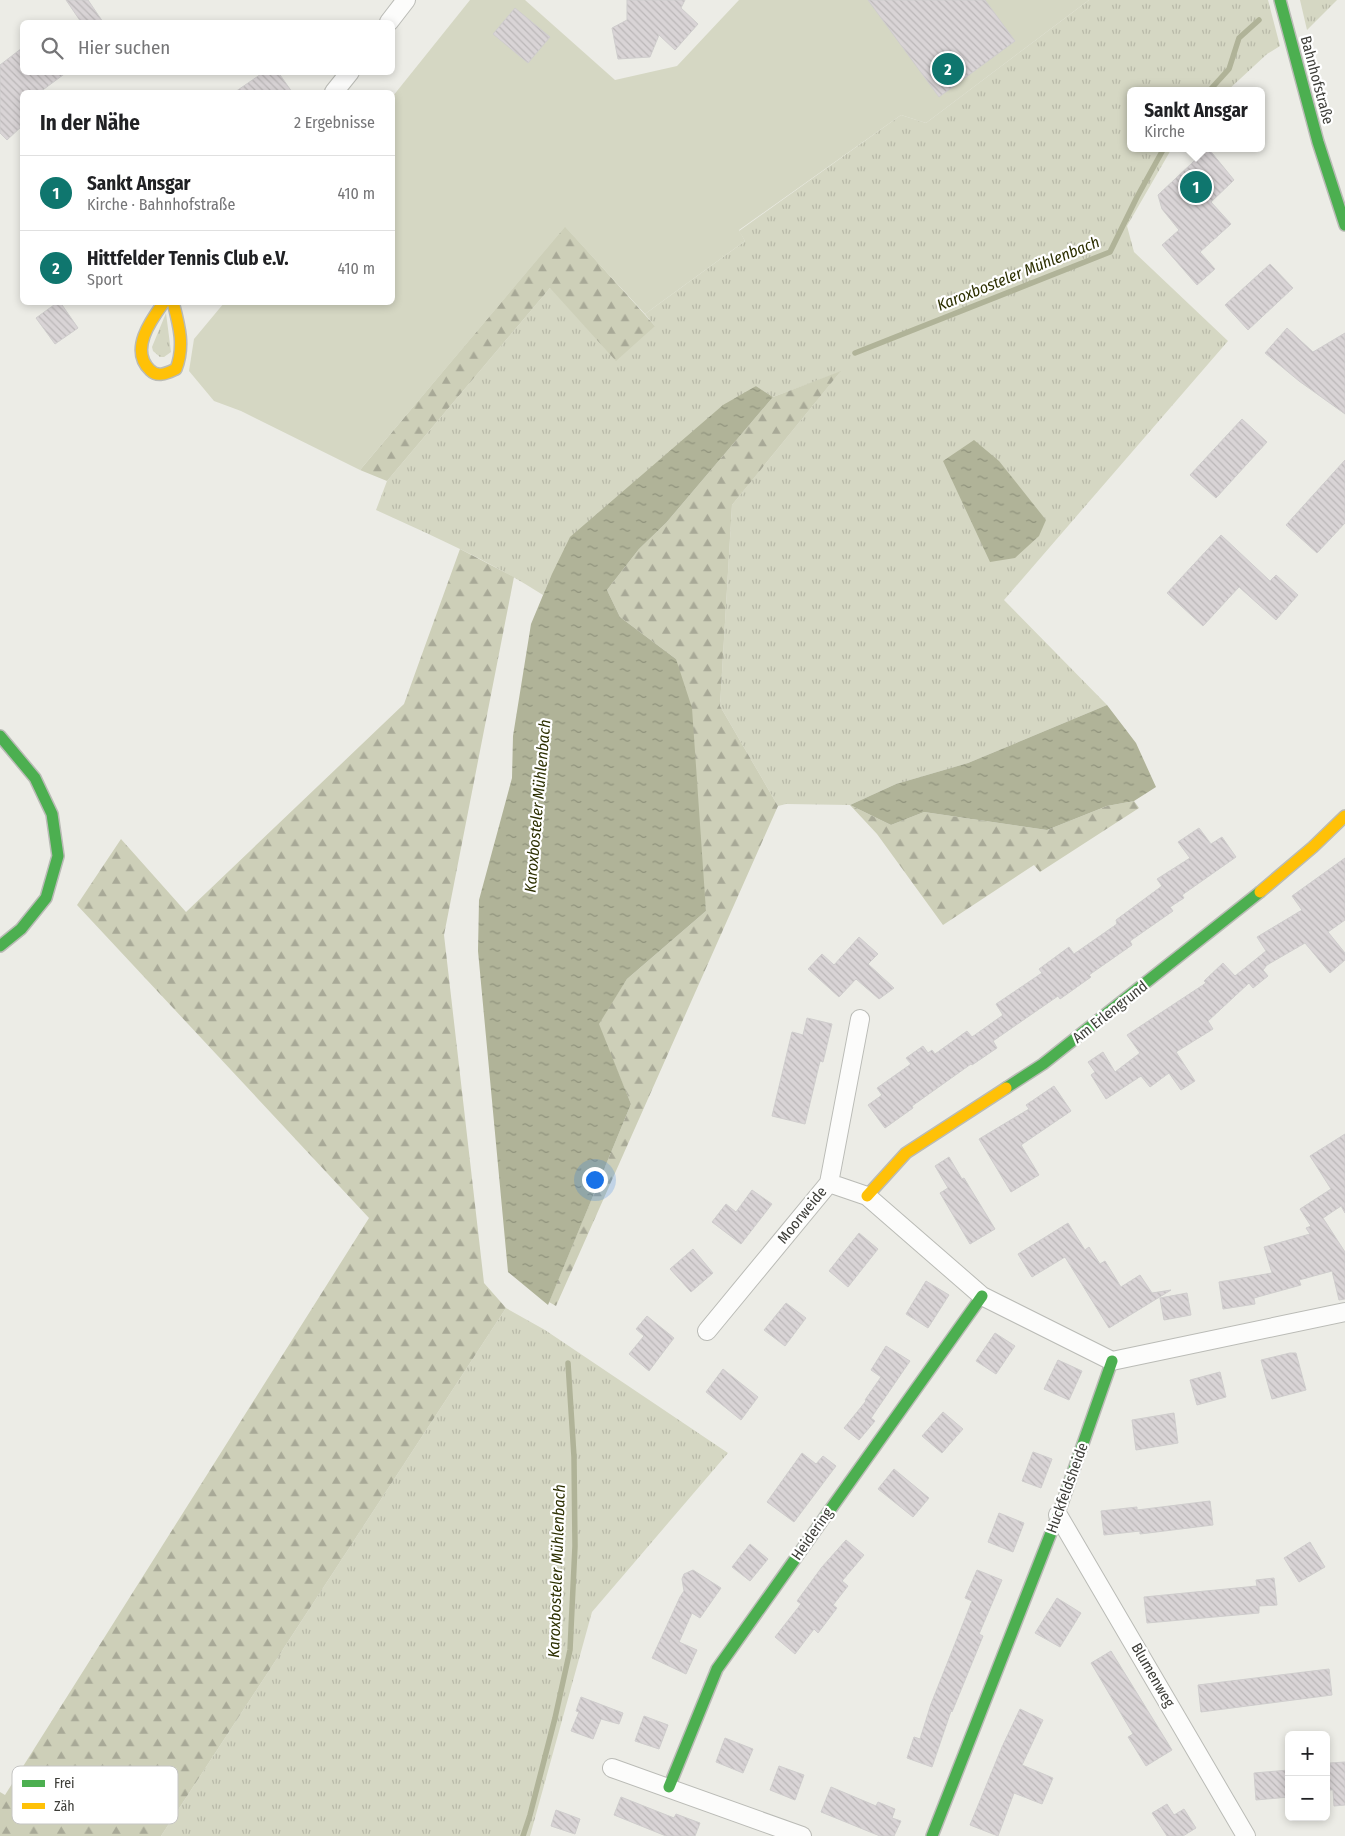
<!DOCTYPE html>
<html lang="de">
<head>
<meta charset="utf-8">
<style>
  body { margin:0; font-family:"Fira Sans Condensed",sans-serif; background:#f2f2f2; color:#202124 }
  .controls { position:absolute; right:15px; bottom:15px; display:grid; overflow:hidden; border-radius:8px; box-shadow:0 2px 8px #0003 }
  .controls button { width:45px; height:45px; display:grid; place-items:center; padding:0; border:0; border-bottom:1px solid #e0e0e0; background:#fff; color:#202124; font:25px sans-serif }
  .you { position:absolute; left:594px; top:1179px; width:18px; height:18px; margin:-12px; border:4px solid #fff; border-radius:50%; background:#1a73e8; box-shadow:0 0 0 8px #1a73e833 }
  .badge { display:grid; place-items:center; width:32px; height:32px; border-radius:50%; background:#0f766e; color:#fff; font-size:16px; font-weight:700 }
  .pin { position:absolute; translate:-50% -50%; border:2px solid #fff; box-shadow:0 1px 5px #0006 }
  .popup { position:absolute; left:1127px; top:87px; width:138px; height:65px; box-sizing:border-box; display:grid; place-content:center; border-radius:8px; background:#fff; filter:drop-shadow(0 1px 4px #0005); font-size:16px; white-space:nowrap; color:#757577 }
  .popup b { font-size:19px; color:#202124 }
  .popup::after { content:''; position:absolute; left:50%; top:100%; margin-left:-10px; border:10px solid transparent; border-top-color:#fff }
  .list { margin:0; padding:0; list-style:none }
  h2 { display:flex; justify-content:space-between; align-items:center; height:65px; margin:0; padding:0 20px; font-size:21px }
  h2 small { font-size:16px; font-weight:400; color:#757577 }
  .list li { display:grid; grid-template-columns:32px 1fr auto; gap:15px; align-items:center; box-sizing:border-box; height:75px; padding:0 20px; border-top:1px solid #e0e0e0 }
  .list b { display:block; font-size:19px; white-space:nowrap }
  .list p { margin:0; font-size:16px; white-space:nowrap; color:#757577 }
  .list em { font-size:16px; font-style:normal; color:#757577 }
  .icon { flex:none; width:28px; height:28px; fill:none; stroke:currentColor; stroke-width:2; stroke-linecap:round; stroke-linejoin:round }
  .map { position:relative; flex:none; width:1345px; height:1836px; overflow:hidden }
  .search { position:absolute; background:#fff; box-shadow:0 2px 8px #0003; left:20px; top:20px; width:375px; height:55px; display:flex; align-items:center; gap:12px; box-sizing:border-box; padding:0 18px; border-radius:8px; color:#757577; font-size:19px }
  .panel { position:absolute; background:#fff; box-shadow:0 2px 8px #0003; left:20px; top:90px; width:375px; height:215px; border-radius:8px }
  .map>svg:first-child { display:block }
</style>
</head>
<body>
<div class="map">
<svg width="1345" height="1836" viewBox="0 0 1345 1836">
  <defs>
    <pattern id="grass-tufts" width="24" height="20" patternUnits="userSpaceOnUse" patternTransform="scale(1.25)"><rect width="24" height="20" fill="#d5d7c3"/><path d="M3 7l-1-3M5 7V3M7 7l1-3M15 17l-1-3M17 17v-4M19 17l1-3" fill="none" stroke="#b8b9a8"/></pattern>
    <pattern id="forest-firs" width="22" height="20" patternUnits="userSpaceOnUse" patternTransform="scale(1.25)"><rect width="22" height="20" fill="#cdcfb8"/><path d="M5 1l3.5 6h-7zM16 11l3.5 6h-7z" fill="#a8a997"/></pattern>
    <pattern id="water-ripples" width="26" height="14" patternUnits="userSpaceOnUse" patternTransform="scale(1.25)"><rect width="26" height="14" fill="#b0b398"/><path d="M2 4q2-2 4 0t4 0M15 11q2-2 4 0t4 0" fill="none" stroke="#90937d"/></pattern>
    <pattern id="building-back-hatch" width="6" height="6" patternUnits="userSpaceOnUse" patternTransform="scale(1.25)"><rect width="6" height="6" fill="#d9d4d6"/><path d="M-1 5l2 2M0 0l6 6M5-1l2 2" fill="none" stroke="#bbb7b8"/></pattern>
  </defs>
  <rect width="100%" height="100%" fill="#ecece6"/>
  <path fill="url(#grass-tufts)" d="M1089 0H1268L1280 46 1267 54 1227 91H1131V148H1172L1127 226 1134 252 1228 341 1004 600 1107 705 968 763 896 784 850 805 786 804 778 806 720 706 732 505 840 372 773 397 756 386 551 576 543 595C490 561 433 536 376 510L387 481 550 288 655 326 645 314 745 241 739 231 901 115 926 123Z
    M1300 0H1337L1307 30Z
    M166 313 171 352 164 357H160L153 351 152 347Z
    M506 1308 545 1330 728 1453 592 1612 530 1836H161Z"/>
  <path fill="url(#forest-firs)" d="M565 226 655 326 616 361 550 288 387 481 360 470Z
    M841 371 732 505 720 706 778 806 556 1306 549 1302 631 1104 598 1024 627 979 706 911 676 659 620 617 607 590 639 549 666 523 773 397Z
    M460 549 514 577 444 935 484 1283 506 1308 161 1836H0V1792L5 1795 369 1218 77 905 121 839 186 912 404 704Z
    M1134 801 1139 808 1040 872 1034 865 943 925 877 834 850 805 891 825 924 812 1047 830 1107 806Z"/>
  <path fill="#d5d7c3" d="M470 0H525L615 80 677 66 739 0H1089L926 123 901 115 739 230 745 241 645 314 565 227 360 470 241 411 214 401 189 371 194 339 224 303 392 302 393 96Z"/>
  <path fill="url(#water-ripples)" d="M756 386 773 397 666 523 639 549 607 590 620 617 676 659 692 708 706 911 627 979 599 1024 631 1104 548 1305 508 1272 478 951 479 900 512 778 513 736 531 624 551 576 570 537 723 405Z
    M974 440 999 461 1046 520 1039 536 1015 558 990 562 943 461Z
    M1107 705 1136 743 1156 787 1134 801 1107 806 1047 830 924 812 891 825 850 805 896 784 968 763Z"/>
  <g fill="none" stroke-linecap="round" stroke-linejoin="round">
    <path stroke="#b0b398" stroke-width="5.5" d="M1209 91 1229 69 1239 38 1259 20
      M855 353 1110 252 1137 197 1164 148
      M523 1836 530 1815 555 1718 570 1650 575 1546 574 1457 568 1363"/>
  </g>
  <path fill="url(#building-back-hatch)" stroke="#cfcdcd" d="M66 0H88L103 22H81Z
    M627 0H685L681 8 698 24 675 50 659 35 650 57 618 59 612 28 627 20Z
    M868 0H985L1015 41 939 97Z
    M515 8 550 37 528 63 493 34Z
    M22 48V72H67L40 92H22V126L7 140 0 133V65Z
    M264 72H278L292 92H235Z
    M1208 148 1234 180 1211 202 1231 224 1200 252 1215 269 1197 285 1162 245 1179 230 1162 209 1158 195Z
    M1270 264 1293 288 1248 330 1225 305Z
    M58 302H60L78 328 55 344 36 318Z
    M1287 328 1313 352 1345 333V414L1299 381 1265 353Z
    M1242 419 1267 442 1216 498 1190 475Z
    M1345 460V523L1317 553 1286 525Z
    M1221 535 1270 581 1276 575 1298 595 1276 620 1239 587 1203 626 1167 593Z
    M1199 828 1211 844 1222 837 1236 857 1182 895 1184 898 1170 907 1173 911 1130 941 1132 945 1089 975 1091 977 1060 999 1058 996 993 1041 997 1048 972 1065 971 1064 912 1106 913 1108 885 1128 868 1105 882 1095 877 1088 911 1064 906 1058 923 1046 928 1053 932 1050 935 1054 967 1031 972 1037 1003 1015 996 1004 1042 973 1039 969 1069 947 1074 954 1117 924 1116 920 1162 886 1157 879 1190 858 1178 842Z
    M1345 858V920L1328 932 1345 953V960L1330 973 1305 943 1267 965 1263 970 1268 976 1253 988 1249 983 1208 1021 1213 1029 1176 1052 1195 1081 1181 1090 1169 1073 1150 1087 1141 1076 1106 1099 1091 1075 1095 1072 1088 1062 1103 1052 1115 1072 1140 1053 1127 1035 1206 983 1204 981 1223 963 1235 976 1266 951 1257 937 1302 910 1292 896Z
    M859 937 878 954 868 964 894 988 879 999 856 979 839 997 808 969 822 954 834 965Z
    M807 1018 832 1024 823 1062 820 1061 805 1124 772 1116 792 1032 803 1035Z
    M1054 1086 1071 1111 1021 1145 1039 1175 1011 1192 979 1139 1029 1109 1026 1105Z
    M1345 1134V1213L1341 1206 1323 1218 1345 1252V1299L1339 1300 1332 1271 1299 1280 1301 1285 1254 1298 1255 1304 1223 1309 1219 1282 1272 1273 1264 1247 1310 1234 1306 1228 1311 1226 1300 1209 1331 1189 1310 1156Z
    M949 1157 962 1179 964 1178 995 1229 970 1244 940 1193 948 1188 935 1166Z
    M752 1190 772 1204 741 1244 712 1222 726 1204 736 1212Z
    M1068 1223 1085 1250 1089 1247 1100 1264 1105 1261 1121 1287 1140 1275 1152 1293 1171 1290 1109 1328 1065 1257 1032 1277 1018 1254Z
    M859 1233 878 1249 848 1287 829 1271Z
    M693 1249 713 1273 691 1292 670 1269Z
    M926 1281 949 1295 928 1328 906 1314Z
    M1187 1293 1191 1315 1164 1320 1160 1298Z
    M786 1303 806 1318 785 1346 764 1330Z
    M647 1316 674 1338 649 1371 629 1354 644 1336 636 1329Z
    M995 1333 1015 1346 996 1374 976 1361Z
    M886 1346 910 1361 871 1418 875 1421 859 1440 844 1428 866 1401 865 1400 881 1377 871 1370Z
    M1290 1353H1296L1306 1390 1272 1399 1261 1360Z
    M1058 1360 1082 1371 1069 1400 1044 1389Z
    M723 1369 758 1397 741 1420 706 1392Z
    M1220 1372 1226 1397 1197 1405 1190 1380Z
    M943 1412 963 1429 942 1453 922 1436Z
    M1174 1413 1178 1443 1136 1450 1132 1420Z
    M1033 1452 1052 1459 1041 1488 1022 1481Z
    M802 1453 816 1464 823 1456 836 1466 794 1522 767 1502Z
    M894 1469 929 1498 913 1517 878 1489Z
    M1210 1501 1213 1525 1140 1534V1531L1104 1535 1101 1511 1137 1507V1510Z
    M999 1513 1024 1523 1013 1552 988 1542Z
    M846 1540 864 1555 842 1581 848 1586 833 1605 837 1608 818 1633 814 1629 795 1654 775 1637 801 1604 797 1601 822 1567Z
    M1310 1542 1325 1567 1299 1582 1284 1558Z
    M750 1544 768 1559 750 1581 732 1567Z
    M693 1570 721 1588 700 1618 692 1613 679 1642 697 1650 686 1674 652 1658 680 1597 684 1591 682 1579 684 1574Z
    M977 1570 1002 1580 979 1634 983 1636 952 1712 951 1711 932 1767 907 1758 914 1737 920 1739 931 1704 972 1601 965 1598Z
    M1274 1578 1277 1605 1259 1606V1613L1147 1623 1144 1597 1257 1586 1256 1580Z
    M1057 1598 1081 1613 1060 1647 1035 1633Z
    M1111 1651 1172 1750 1146 1766 1128 1737 1133 1734 1091 1663Z
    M1329 1669 1332 1695 1201 1712 1198 1685Z
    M581 1697 623 1713 619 1724 601 1719 593 1739 571 1731 579 1712 576 1711Z
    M1020 1709 1043 1720 1022 1765 1053 1778 1042 1804 1014 1793 998 1836 970 1825 1002 1747Z
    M644 1716 668 1725 659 1749 635 1741Z
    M725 1738 753 1749 743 1773 716 1762Z
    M1345 1762V1805L1334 1806 1333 1790H1326V1767H1330V1763Z
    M779 1766 804 1775 795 1800 770 1790Z
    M1289 1770V1797L1256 1800 1254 1773Z
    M831 1787 876 1806 878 1802 895 1809 892 1818 901 1821 894 1836H880L821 1812Z
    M621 1797 674 1818 676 1814 700 1823 695 1836H666L614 1815Z
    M1167 1804 1174 1815 1184 1809 1196 1828 1183 1836H1167L1152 1813Z
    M556 1810 580 1819 575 1834 551 1826Z"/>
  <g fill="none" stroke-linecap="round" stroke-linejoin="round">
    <g stroke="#babbb6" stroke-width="20">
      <path id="street" d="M389 22 406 0
        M334 92 350 72
        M829 1183 867 1196 982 1296 1112 1361 1345 1312
        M707 1331 829 1183 860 1019
        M1058 1515 1246 1836
        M612 1768 802 1836"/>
    </g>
    <g stroke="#babbb6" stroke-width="14">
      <path id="fast" d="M1280 0 1318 142 1345 225
        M0 736 35 778 52 814 58 856 46 898 21 929 0 946
        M1006 1088 1043 1064 1260 892
        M669 1787 717 1669 982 1296
        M932 1836 1058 1515 1112 1361"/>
    </g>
    <g stroke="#babbb6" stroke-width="14">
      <path id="slow" d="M164 302C151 320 129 350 150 370 158 378 167 373 176 369 185 346 179 325 173 302
        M1260 892 1313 847 1345 816
        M867 1196 906 1153 1006 1088"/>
    </g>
    <use href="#street" stroke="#fcfcfb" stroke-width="18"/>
    <use href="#fast" stroke="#4caf50" stroke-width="11"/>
    <use href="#slow" stroke="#ffc107" stroke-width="11"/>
  </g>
  <g text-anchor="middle" stroke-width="4.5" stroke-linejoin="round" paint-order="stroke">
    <g font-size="15" fill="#3d3d38" stroke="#fff">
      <text transform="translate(1317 80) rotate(75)" y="5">Bahnhofstraße</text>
      <text transform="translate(1110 1012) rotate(-38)" y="5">Am Erlengrund</text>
      <text transform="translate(802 1215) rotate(-51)" y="5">Moorweide</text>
      <text transform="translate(1067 1488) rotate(-70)" y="5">Huckfeldsheide</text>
      <text transform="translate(812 1534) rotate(-55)" y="5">Heidering</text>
      <text transform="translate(1153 1675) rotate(60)" y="5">Blumenweg</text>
    </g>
    <g font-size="16" font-style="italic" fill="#2d3002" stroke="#fff">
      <text transform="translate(1018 273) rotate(-22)" y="6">Karoxbosteler Mühlenbach</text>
      <text transform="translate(537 806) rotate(-85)" y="6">Karoxbosteler Mühlenbach</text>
      <text transform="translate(556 1571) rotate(-88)" y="6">Karoxbosteler Mühlenbach</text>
    </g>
  </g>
  <rect x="12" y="1766" width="166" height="58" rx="8" fill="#fff" stroke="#c5c5c3" stroke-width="1"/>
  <rect x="22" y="1780" width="23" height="7" fill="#4caf50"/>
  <rect x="22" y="1803" width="23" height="6" fill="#ffc107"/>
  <g font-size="14" fill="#3d3d38">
    <text x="54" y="1788">Frei</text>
    <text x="54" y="1811">Zäh</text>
  </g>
</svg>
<div class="controls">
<button>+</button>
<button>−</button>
</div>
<div class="you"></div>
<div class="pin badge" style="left:1196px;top:187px">1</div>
<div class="popup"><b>Sankt Ansgar</b>Kirche</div>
<div class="pin badge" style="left:948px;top:69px">2</div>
<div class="search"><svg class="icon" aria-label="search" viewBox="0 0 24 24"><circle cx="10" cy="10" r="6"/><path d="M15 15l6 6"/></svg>Hier suchen</div>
<section class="panel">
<h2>In der Nähe<small>2 Ergebnisse</small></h2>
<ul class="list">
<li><span class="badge">1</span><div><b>Sankt Ansgar</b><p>Kirche · Bahnhofstraße</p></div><em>410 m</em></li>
<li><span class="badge">2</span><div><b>Hittfelder Tennis Club e.V.</b><p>Sport</p></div><em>410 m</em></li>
</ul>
</section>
</div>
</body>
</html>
